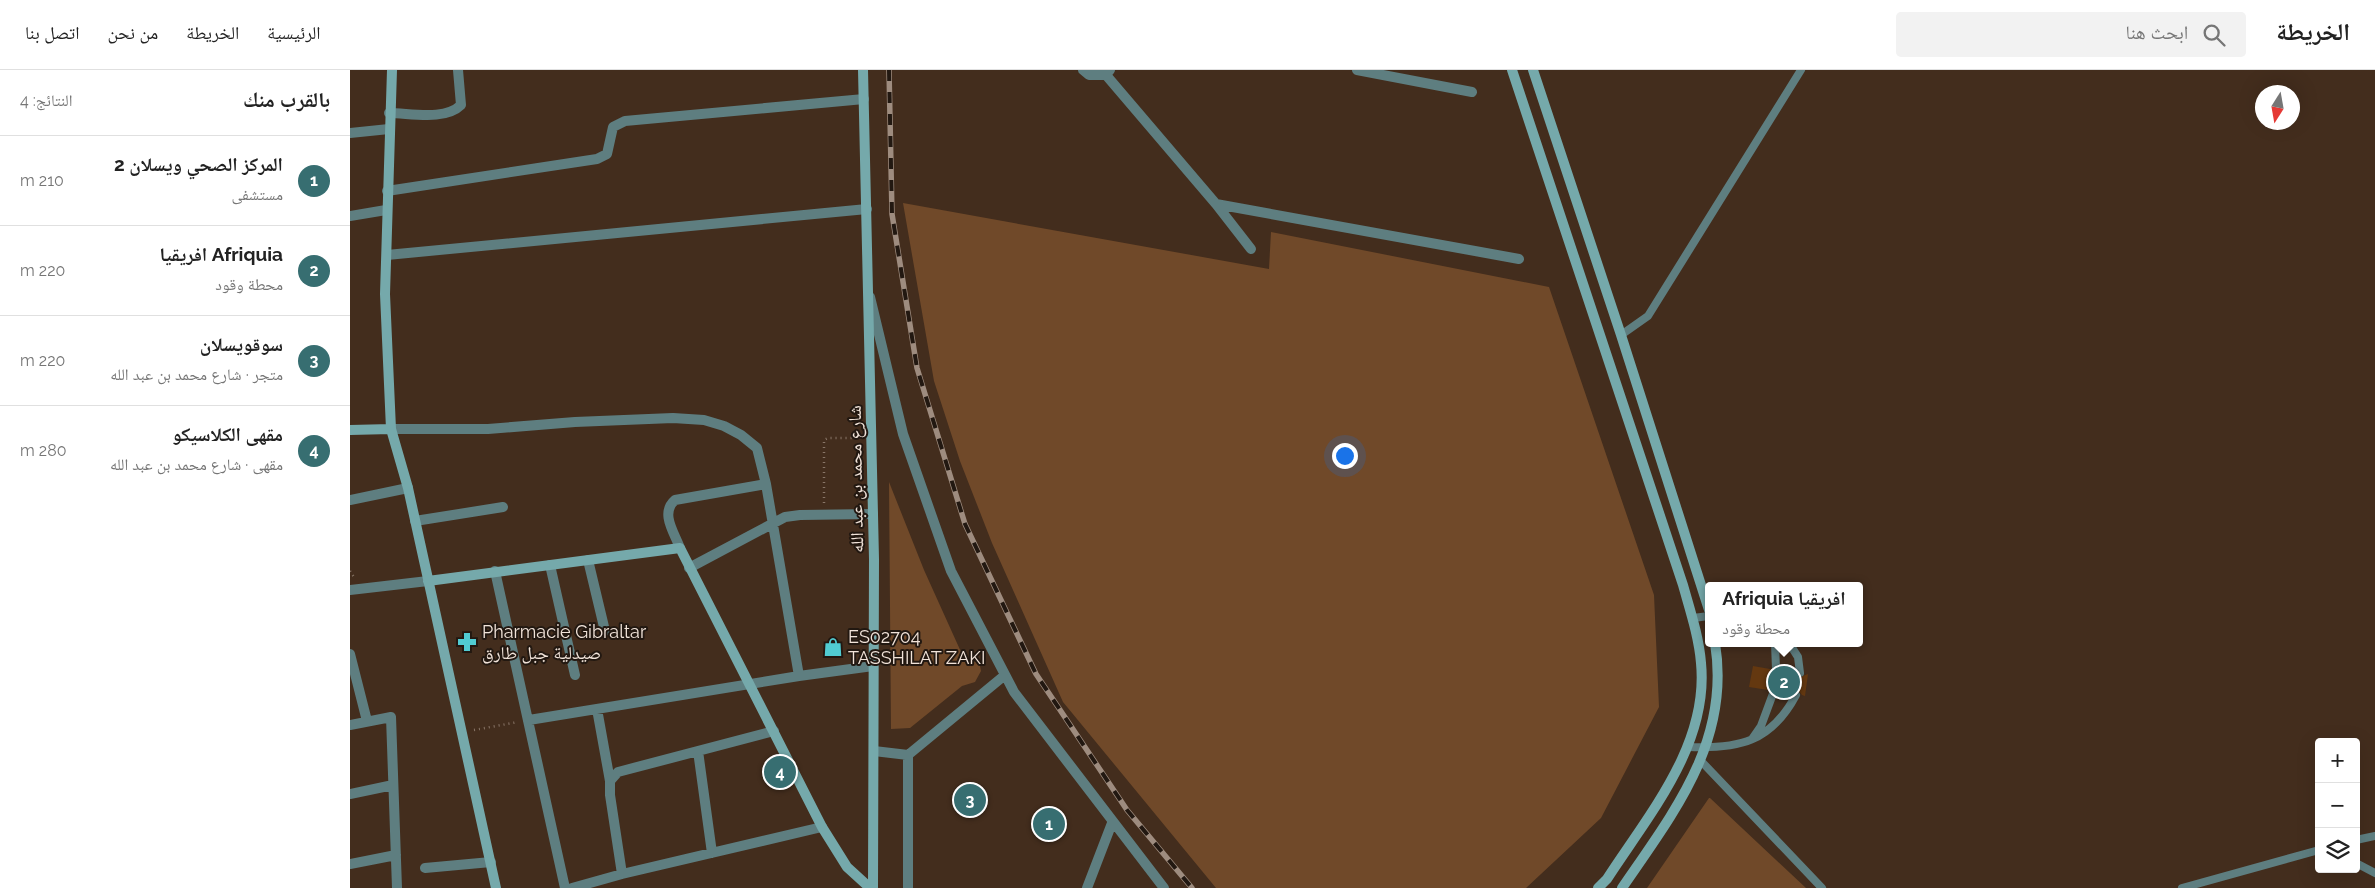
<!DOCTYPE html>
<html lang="ar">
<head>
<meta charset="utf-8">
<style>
  body { margin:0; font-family:Raleway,"Noto Naskh Arabic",sans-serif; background:#f2f2f2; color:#222; direction:rtl }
  .controls { position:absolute; right:15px; bottom:15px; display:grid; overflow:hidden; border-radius:5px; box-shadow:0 5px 20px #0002 }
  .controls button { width:45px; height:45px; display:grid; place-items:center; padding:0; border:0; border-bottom:1px solid #e0e0e0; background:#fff; color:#222; font:25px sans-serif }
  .compass { position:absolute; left:1905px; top:15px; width:45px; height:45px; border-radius:50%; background:#fff; box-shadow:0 5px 20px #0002; rotate:191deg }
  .you { position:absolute; left:994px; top:385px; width:18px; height:18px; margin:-12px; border:4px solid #fff; border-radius:50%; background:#1a73e8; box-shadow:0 0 0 8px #1a73e833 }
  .badge { display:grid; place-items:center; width:32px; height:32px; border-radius:50%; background:#376e71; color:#fff; font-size:16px; font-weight:700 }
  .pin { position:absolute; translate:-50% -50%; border:2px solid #fff; box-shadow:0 1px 5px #0006 }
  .popup { position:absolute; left:1355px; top:512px; width:158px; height:65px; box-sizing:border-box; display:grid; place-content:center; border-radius:5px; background:#fff; filter:drop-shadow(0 1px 4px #0005); font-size:16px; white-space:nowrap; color:#767676 }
  .popup b { font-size:19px; color:#222 }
  .popup::after { content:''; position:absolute; left:50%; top:100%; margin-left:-10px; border:10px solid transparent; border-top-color:#fff }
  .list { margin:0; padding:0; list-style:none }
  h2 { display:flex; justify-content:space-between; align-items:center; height:65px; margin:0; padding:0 20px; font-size:21px }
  h2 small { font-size:16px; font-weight:400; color:#767676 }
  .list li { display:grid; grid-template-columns:32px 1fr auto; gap:15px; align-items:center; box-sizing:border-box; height:90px; padding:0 20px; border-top:1px solid #e0e0e0 }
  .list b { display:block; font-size:19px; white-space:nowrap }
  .list p { margin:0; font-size:16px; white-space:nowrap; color:#767676 }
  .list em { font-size:16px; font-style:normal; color:#767676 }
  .icon { flex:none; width:28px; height:28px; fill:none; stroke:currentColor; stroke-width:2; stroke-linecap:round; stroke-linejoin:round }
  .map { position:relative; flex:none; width:2025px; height:818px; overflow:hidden; direction:ltr }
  header { display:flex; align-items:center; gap:30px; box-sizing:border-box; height:70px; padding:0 25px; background:#fff; border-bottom:1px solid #e0e0e0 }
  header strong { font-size:24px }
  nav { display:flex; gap:28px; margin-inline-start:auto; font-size:18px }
  .search { width:350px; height:45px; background:#f2f2f2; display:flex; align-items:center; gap:12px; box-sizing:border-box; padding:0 18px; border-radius:5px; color:#767676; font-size:19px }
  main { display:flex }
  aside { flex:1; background:#fff }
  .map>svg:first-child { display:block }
</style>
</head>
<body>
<header>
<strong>الخريطة</strong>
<div class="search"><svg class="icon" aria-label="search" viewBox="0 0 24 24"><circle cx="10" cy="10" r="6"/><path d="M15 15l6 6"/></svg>ابحث هنا</div>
<nav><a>الرئيسية</a><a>الخريطة</a><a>من نحن</a><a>اتصل بنا</a></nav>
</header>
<main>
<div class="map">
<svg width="2025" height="818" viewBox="0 0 2025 818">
  <rect width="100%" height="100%" fill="#432d1d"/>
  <path fill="#704929" d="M553 133 919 199 921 162 1199 217 1304 525 1309 637 1251 748 1176 818H866L713 632 642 473 610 391 584 311Z
    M539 412 574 500 616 593 629 591 631 601 625 612 612 616 560 658 541 659Z
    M1359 728H1360L1456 818H1297Z"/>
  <path fill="#643810" d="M1403 596 1420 599 1426 605 1431 600 1444 602 1448 608 1458 604 1455 626 1452 625 1447 619 1440 624 1429 622 1425 616H1421L1418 620 1399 617Z"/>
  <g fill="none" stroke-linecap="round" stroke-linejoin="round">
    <path stroke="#887567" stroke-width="2.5" stroke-dasharray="1 4" stroke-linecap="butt" d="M474 433V370L478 368H509
      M0 501 4 507
      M124 660 168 652"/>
    <path stroke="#5e7e80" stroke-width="8" d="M1271 265 1298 246 1451 0
      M1343 548 1359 546
      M1425 573 1426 599
      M1439 573 1448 587 1450 603
      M1402 669 1411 656 1424 621
      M1339 677C1389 679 1421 672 1446 625
      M1351 691 1472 818
      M2006 770 2025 766
      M2006 793 2025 803
      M1832 818 1969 780"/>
    <path stroke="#5e7e80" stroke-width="10" d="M733 0 739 5H756
      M760 0 756 5 866 134 901 179
      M1007 0 1122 22
      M39 43C60 43 95 51 111 35L108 0
      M0 63 39 59
      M37 121 247 89 257 84 263 57 275 51 514 29
      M866 134 1169 189
      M0 146 36 140
      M37 185 517 139
      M520 227 553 364 601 501 664 622 814 818
      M41 359H138L225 352 323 348 354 350 374 356 391 365 407 378 416 414 449 606
      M0 430 58 418
      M65 451 153 437
      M330 478C324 462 310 443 325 430L416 414
      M238 490 255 561
      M200 495 225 605
      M339 498 435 447 450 445 523 444
      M145 501 215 818
      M0 520 78 511
      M0 584 17 651
      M247 639 260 711
      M179 650 449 606 523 596
      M0 655 41 647 47 818
      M348 681 362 783
      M524 681 558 685
      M0 724 43 715
      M0 794 46 785
      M75 798 141 792
      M272 804 260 725V711L268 702 424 661
      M222 818 272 804 472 757
      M558 818V685L655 605
      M737 818 762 753"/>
    <path stroke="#75a9ab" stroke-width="10" d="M42 0 35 224 41 359 58 418 146 818
      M513 0 524 489 523 818
      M1162 0 1333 515C1340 540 1349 567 1351 593 1359 675 1299 744 1257 809L1248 818
      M1183 0 1271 265 1359 540
      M0 360 41 359
      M78 511 330 478 472 757 497 797 520 818
      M1272 818C1324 742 1381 671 1365 573"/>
    <g stroke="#9e8c7f" stroke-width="5.5">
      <path id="rail" d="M539 0 542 144 567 298 615 454 686 604 777 740 842 818"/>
    </g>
    <use href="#rail" stroke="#221811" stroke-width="4" stroke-dasharray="11" stroke-linecap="butt"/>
  </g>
  <defs>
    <g id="pharmacy-bare" transform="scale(1.5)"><path d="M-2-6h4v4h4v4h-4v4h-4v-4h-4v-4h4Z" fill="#51ccd2" stroke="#221811" stroke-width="2.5" paint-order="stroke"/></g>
    <g id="shop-bare" transform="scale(1.5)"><path d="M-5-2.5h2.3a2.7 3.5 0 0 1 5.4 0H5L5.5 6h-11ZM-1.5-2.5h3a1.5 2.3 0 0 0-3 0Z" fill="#51ccd2" stroke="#221811" stroke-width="2.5" paint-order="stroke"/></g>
  </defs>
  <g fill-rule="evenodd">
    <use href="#pharmacy-bare" x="117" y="572"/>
    <use href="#shop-bare" x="483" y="577"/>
  </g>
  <g text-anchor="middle" stroke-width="4" stroke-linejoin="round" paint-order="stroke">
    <g font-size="18" fill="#f1e3d9" stroke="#221811">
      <text transform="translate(506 409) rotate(-91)" y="6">شارع محمد بن عبد الله</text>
    </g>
    <g font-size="18" fill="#f1e3d9" stroke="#221811" text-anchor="start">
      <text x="132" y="568">Pharmacie Gibraltar<tspan x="132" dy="21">صيدلية جبل طارق</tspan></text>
      <text x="498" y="573">ES02704<tspan x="498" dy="21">TASSHILAT ZAKI</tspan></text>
    </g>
  </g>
</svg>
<div class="controls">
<button>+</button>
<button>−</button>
<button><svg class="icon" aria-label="layers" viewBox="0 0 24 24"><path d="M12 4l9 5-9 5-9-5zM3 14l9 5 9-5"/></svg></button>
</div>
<svg class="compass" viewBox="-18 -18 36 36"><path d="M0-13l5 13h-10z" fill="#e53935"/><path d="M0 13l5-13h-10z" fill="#767676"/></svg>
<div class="you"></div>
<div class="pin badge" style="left:699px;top:754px">1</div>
<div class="pin badge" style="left:1434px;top:612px">2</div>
<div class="popup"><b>Afriquia افريقيا</b>محطة وقود</div>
<div class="pin badge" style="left:620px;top:730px">3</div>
<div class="pin badge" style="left:430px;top:702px">4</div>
</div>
<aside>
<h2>بالقرب منك<small>النتائج: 4</small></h2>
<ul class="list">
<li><span class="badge">1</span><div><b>المركز الصحي ويسلان 2</b><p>مستشفى</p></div><em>210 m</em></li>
<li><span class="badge">2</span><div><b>Afriquia افريقيا</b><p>محطة وقود</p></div><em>220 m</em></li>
<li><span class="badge">3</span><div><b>سوقويسلان</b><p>متجر · شارع محمد بن عبد الله</p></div><em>220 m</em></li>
<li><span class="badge">4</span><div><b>مقهى الكلاسيكو</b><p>مقهى · شارع محمد بن عبد الله</p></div><em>280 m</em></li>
</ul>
</aside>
</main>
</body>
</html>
